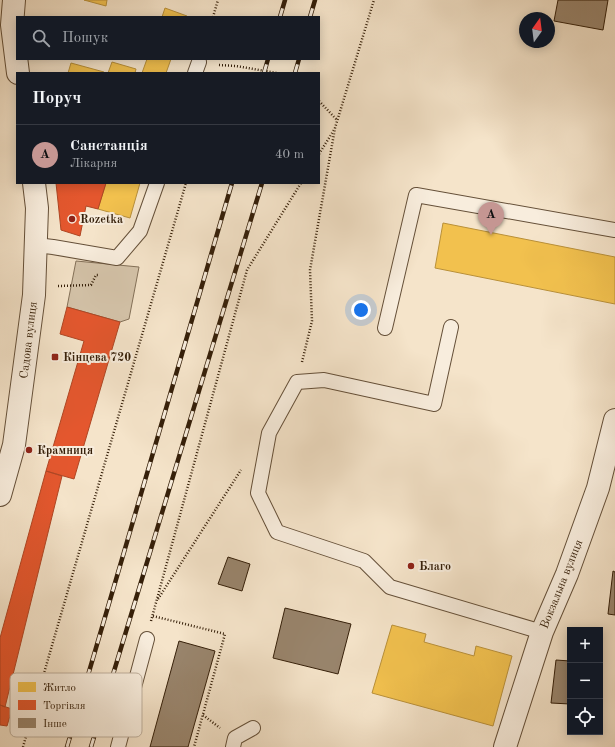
<!DOCTYPE html>
<html lang="uk">
<head>
<meta charset="utf-8">
<style>
  body { margin:0; font-family:"Old Standard TT",serif; background:#242831; color:#f1f3f6 }
  .controls { position:absolute; right:12px; bottom:12px; display:grid; overflow:hidden; border-radius:0px; box-shadow:0 2px 10px #0003 }
  .controls button { width:36px; height:36px; display:grid; place-items:center; padding:0; border:0; border-bottom:1px solid #363941; background:#171b24; color:#f1f3f6; font:20px sans-serif }
  .compass { position:absolute; left:519px; top:12px; width:36px; height:36px; border-radius:50%; background:#171b24; box-shadow:0 2px 10px #0003; rotate:14deg }
  .you { position:absolute; left:361px; top:310px; width:14px; height:14px; margin:-10px; border:3px solid #fff; border-radius:50%; background:#1a73e8; box-shadow:0 0 0 6px #1a73e833 }
  .badge { display:grid; place-items:center; width:26px; height:26px; border-radius:50%; background:#c59692; color:#111; font-size:13px; font-weight:700 }
  .pin { position:absolute; translate:-50% -33px; filter:drop-shadow(0 1px 2px #0008) }
  .pin::after { content:''; position:absolute; top:21px; width:14px; height:12px; background:inherit; clip-path:polygon(0 0,100% 0,50% 100%) }
  .list { margin:0; padding:0; list-style:none }
  h2 { display:flex; justify-content:space-between; align-items:center; height:52px; margin:0; padding:0 16px; font-size:17px }
  h2 small { font-size:13px; font-weight:400; color:#9ea1a6 }
  .list li { display:grid; grid-template-columns:26px 1fr auto; gap:12px; align-items:center; box-sizing:border-box; height:60px; padding:0 16px; border-top:1px solid #363941 }
  .list b { display:block; font-size:15px; white-space:nowrap }
  .list p { margin:0; font-size:13px; white-space:nowrap; color:#9ea1a6 }
  .list em { font-size:13px; font-style:normal; color:#9ea1a6 }
  .icon { flex:none; width:22px; height:22px; fill:none; stroke:currentColor; stroke-width:2; stroke-linecap:round; stroke-linejoin:round }
  .map { position:relative; flex:none; width:615px; height:747px; overflow:hidden }
  .search { position:absolute; background:#171b24; box-shadow:0 2px 10px #0003; left:16px; top:16px; width:304px; height:44px; display:flex; align-items:center; gap:10px; box-sizing:border-box; padding:0 14px; border-radius:0px; color:#9ea1a6; font-size:15px }
  .panel { position:absolute; background:#171b24; box-shadow:0 2px 10px #0003; left:16px; top:72px; width:304px; height:112px; border-radius:0px }
  .map>svg:first-child { display:block }
</style>
</head>
<body>
<div class="map">
<svg width="615" height="747" viewBox="0 0 615 747">
  <rect width="100%" height="100%" fill="#f5e4ca"/>
  <filter id="stains"><feTurbulence type="fractalNoise" baseFrequency=".005" numOctaves="4"/><feColorMatrix values="0 0 0 0 .2 0 0 0 0 .09 0 0 0 0 .02 0 0 0 .5 -.17"/></filter>
  <radialGradient id="worn" r=".72"><stop offset=".6" stop-color="#630" stop-opacity="0"/><stop offset="1" stop-color="#630" stop-opacity=".3"/></radialGradient>
  <path fill="#d4c3a9" stroke="#847159" d="M76 261 139 267 129 319 120 322 67 307Z"/>
  <path fill="#f2c14e" stroke="#b99039" d="M84 0H107L106 6Z
    M165 8 187 16 186 17H162Z
    M147 59H171L166 73H142Z
    M112 62 136 69 135 73H108Z
    M71 63 104 72V73H68Z
    M106 183H140L130 218 98 209Z
    M443 223 615 257V304L435 268Z
    M392 625 426 634 424 642 474 656 476 646 512 656 493 726 372 693Z"/>
  <path fill="#e4572e" stroke="#b04623" d="M56 183H106L98 209 86 206 80 236 61 230Z
    M67 307 120 322 74 479 46 471 84 341 60 334Z
    M46 471 62 476 5 707 0 705V638Z
    M0 705 12 709 7 726 0 725Z"/>
  <path fill="#99856d" stroke="#351f09" d="M558 0H608L603 30 554 21Z
    M228 557 250 564 242 591 218 584Z
    M613 571 615 572V615L608 614Z
    M285 608 351 624 338 674 273 658Z
    M179 641 215 651 188 747H150Z
    M556 660 570 661V704L551 703Z"/>
  <g fill="none" stroke-linecap="round" stroke-linejoin="round">
    <g stroke="#655039" stroke-width="16">
      <path id="service" d="M195 73 199 62
        M36 245 53 247 117 258 140 231 157 183
        M451 327 434 404 324 380 297 382 269 433 258 493 277 532 364 561 390 587 542 632
        M385 328 416 195 615 230
        M118 747 147 639
        M233 747 235 738 253 728"/>
    </g>
    <g stroke="#655039" stroke-width="24">
      <path id="minor" d="M505 747 542 632 567 574 598 488 615 420"/>
    </g>
    <g stroke="#655039" stroke-width="24">
      <path id="tertiary" d="M14 0 12 25 18 73
        M0 495 14 445 34 295 37 208 34 183"/>
    </g>
    <path stroke="#351f09" stroke-width="2.5" stroke-dasharray="1 2" stroke-linecap="butt" d="M213 17 218 0
      M219 65 236 66 277 73
      M319 101 337 120
      M319 154 334 130
      M58 286 91 285 96 275H98
      M302 362 312 321 310 270 335 128 374 0
      M158 599 241 470
      M153 616 225 634 194 747
      M151 621 247 270 301 183
      M203 715 220 728
      M23 747 42 680 186 183"/>
    <use href="#service" stroke="#f8eddd" stroke-width="14"/>
    <use href="#minor" stroke="#f8eddd" stroke-width="22"/>
    <use href="#tertiary" stroke="#f8eddd" stroke-width="22"/>
    <g stroke="#351f09" stroke-width="4.5">
      <path id="rail" d="M280 17 285 0
        M310 17 315 0
        M264 73 268 59
        M295 73 299 59
        M67 747 232 183
        M91 747 262 183"/>
    </g>
    <use href="#rail" stroke="#f8eddd" stroke-width="3" stroke-dasharray="9" stroke-linecap="butt"/>
  </g>
  <g fill="#8f2418" stroke="#f8eddd" stroke-width="1.5">
    <circle cx="72" cy="219" r="4"/>
    <rect x="51" y="353" width="8" height="8" rx="2"/>
    <circle cx="29" cy="450" r="4"/>
    <circle cx="411" cy="566" r="4"/>
  </g>
  <g text-anchor="middle" stroke-width="4" stroke-linejoin="round" paint-order="stroke">
    <g font-size="12" font-weight="bold" fill="#351f09" stroke="#f8eddd" text-anchor="start">
      <text x="80" y="223">Rozetka</text>
      <text x="63" y="361">Кінцева 720</text>
      <text x="37" y="454">Крамниця</text>
      <text x="419" y="570">Благо</text>
    </g>
    <g font-size="12" fill="#351f09" stroke="#f8eddd">
      <text transform="translate(28 340) rotate(-83)" y="4">Садова вулиця</text>
      <text transform="translate(561 584) rotate(-68)" y="4">Вокзальна вулиця</text>
    </g>
  </g>
  <rect x="10" y="673" width="132" height="64" rx="6" fill="#f8eddd" stroke="#beaf9d" stroke-width="1"/>
  <rect x="18" y="682" width="18" height="10" fill="#f2c14e"/>
  <rect x="18" y="700" width="18" height="10" fill="#e4572e"/>
  <rect x="18" y="718" width="18" height="10" fill="#99856d"/>
  <g font-size="11" fill="#351f09">
    <text x="43" y="691">Житло</text>
    <text x="43" y="709">Торгівля</text>
    <text x="43" y="727">Інше</text>
  </g>
  <rect width="100%" height="100%" filter="url(#stains)"/>
  <rect width="100%" height="100%" fill="url(#worn)"/>
</svg>
<div class="controls">
<button>+</button>
<button>−</button>
<button><svg class="icon" aria-label="locate" viewBox="0 0 24 24"><circle cx="12" cy="12" r="6"/><path d="M12 2v4M12 18v4M2 12h4M18 12h4"/></svg></button>
</div>
<svg class="compass" viewBox="-18 -18 36 36"><path d="M0-13l5 13h-10z" fill="#e53935"/><path d="M0 13l5-13h-10z" fill="#9ea1a6"/></svg>
<div class="you"></div>
<div class="pin badge" style="left:491px;top:235px">A</div>
<div class="search"><svg class="icon" aria-label="search" viewBox="0 0 24 24"><circle cx="10" cy="10" r="6"/><path d="M15 15l6 6"/></svg>Пошук</div>
<section class="panel">
<h2>Поруч<small></small></h2>
<ul class="list">
<li><span class="badge">A</span><div><b>Санстанція</b><p>Лікарня</p></div><em>40 m</em></li>
</ul>
</section>
</div>
</body>
</html>
